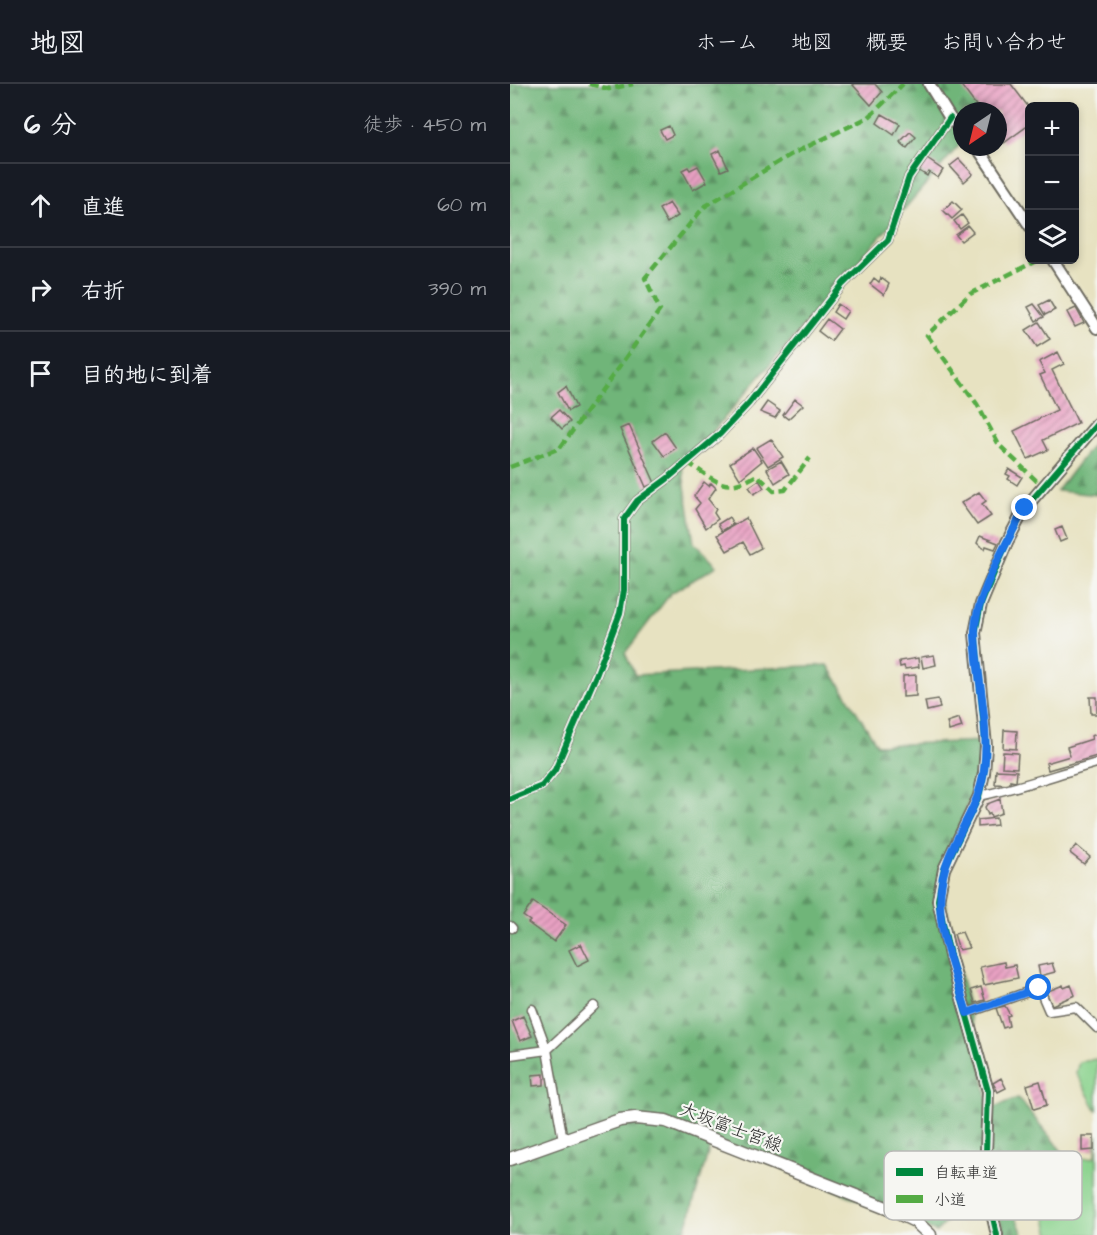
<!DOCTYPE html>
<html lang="ja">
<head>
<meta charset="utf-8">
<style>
  body { margin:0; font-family:"Architects Daughter","Klee One",sans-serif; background:#242831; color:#f1f3f6 }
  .controls { position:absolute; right:18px; top:18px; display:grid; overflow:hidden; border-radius:9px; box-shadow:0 3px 9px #0003 }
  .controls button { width:54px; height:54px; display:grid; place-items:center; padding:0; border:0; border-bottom:2px solid #363941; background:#171b24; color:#f1f3f6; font:30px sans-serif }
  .compass { position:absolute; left:443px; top:18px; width:54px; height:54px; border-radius:50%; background:#171b24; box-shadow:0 3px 9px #0003; rotate:215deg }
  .stop { position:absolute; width:18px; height:18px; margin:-14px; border:4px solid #1a73e8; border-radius:50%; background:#fff }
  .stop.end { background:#1a73e8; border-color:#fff; box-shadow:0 2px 6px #0008 }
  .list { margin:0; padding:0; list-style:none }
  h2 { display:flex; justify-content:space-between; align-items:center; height:78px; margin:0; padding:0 24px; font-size:26px }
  h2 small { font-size:20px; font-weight:400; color:#9ea1a6 }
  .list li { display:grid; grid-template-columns:39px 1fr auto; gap:18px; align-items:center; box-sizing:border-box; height:84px; padding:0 24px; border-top:2px solid #363941 }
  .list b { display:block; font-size:22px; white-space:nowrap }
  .list em { font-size:20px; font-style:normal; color:#9ea1a6 }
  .icon { flex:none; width:33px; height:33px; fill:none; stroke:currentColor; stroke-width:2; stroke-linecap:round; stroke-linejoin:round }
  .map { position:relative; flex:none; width:587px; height:1151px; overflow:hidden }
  header { display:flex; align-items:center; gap:36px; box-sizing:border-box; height:84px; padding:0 30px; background:#171b24; border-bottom:2px solid #363941 }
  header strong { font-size:28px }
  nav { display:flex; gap:33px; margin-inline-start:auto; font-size:21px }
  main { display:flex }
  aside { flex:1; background:#171b24 }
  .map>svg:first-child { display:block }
</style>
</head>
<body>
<header>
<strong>地図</strong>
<nav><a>ホーム</a><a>地図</a><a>概要</a><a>お問い合わせ</a></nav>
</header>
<main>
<aside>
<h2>6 分<small>徒歩 · 450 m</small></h2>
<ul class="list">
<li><svg class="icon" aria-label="ahead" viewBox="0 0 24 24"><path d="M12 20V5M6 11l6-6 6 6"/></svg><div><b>直進</b></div><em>60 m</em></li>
<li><svg class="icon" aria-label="right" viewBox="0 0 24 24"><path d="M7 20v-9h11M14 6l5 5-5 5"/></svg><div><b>右折</b></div><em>390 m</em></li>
<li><svg class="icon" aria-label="arrive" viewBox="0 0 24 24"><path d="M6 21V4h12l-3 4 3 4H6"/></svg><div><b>目的地に到着</b></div></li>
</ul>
</aside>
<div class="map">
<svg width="587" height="1151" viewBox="0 0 587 1151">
  <defs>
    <pattern id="forest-firs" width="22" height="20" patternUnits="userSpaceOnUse" patternTransform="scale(1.5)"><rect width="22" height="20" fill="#70b579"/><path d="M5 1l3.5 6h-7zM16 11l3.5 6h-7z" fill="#5c9363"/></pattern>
    <pattern id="building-hatch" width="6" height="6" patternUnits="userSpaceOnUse" patternTransform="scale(1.5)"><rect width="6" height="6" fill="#e9a1c3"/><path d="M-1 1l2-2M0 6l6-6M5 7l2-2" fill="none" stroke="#bd839f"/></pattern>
  </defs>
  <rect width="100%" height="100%" fill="#f6f6f2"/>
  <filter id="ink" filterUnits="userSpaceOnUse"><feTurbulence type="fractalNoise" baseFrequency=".0167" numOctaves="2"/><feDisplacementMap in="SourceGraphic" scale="12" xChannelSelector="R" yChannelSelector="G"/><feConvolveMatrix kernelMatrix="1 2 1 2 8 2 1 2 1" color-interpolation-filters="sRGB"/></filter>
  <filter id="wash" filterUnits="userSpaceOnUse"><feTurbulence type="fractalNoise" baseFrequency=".008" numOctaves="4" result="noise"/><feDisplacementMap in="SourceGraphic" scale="24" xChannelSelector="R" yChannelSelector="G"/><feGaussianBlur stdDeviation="1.35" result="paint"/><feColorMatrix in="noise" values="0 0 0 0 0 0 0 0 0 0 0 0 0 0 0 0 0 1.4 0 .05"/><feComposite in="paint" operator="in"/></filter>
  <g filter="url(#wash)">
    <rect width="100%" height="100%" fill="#e7e2c1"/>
    <path fill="#8bd38e" stroke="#5b7f5c" stroke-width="1.5" d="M587 975V1027L566 989 569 978Z
      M587 1051V1151H540L525 1089 571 1075 586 1073Z"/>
    <path fill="url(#forest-firs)" stroke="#4e7052" stroke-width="1.5" d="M0 0H502L479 27H452V58L172 383 184 459 207 482 161 509 115 569 125 591 318 581 367 661 476 657 467 694 430 797 469 970 479 1025 508 1014 554 1070 469 1103 426 1148 202 1055 174 1151H0Z
      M587 355V411L547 407Z
      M489 1119 502 1123 513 1151H496L487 1130Z"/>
    <g id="blocks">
      <path fill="url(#building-hatch)" d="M342 0H365L372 8 361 21Z
        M450 0H501L520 25V40L494 59 488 51V27H470Z
        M372 30 390 40 384 51 367 39Z
        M159 42 163 51 155 55 150 46Z
        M400 48 406 53 397 64 390 58Z
        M210 66 218 84 211 87 202 70Z
        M417 75 433 86 428 94 419 88 417 92 409 87Z
        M449 75 463 90 454 98 440 82Z
        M188 82 197 98 183 106 172 86 178 83 180 86Z
        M443 117 452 126 442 135 433 126Z
        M159 119 168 132 157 139 149 125Z
        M452 131 458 139 450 145 444 137Z
        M458 142 463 148 451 157 446 151Z
        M364 194 369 198 371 194 379 200 374 211 360 200Z
        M539 216 545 226 535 231 529 221Z
        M328 220 338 227 333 235 323 228Z
        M524 220 534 233 526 237 518 223Z
        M566 224 574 239 565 243 557 228Z
        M317 235 330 245 321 257 308 247Z
        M529 238 540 255 527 263 516 246Z
        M548 268 554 280 542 286 568 339 533 356 538 366 518 375 504 347 547 326 530 291 535 289 529 278Z
        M56 302 66 323 58 327 48 308Z
        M285 315 293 321 278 335 273 331Z
        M257 318 270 327 265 334 250 328Z
        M49 326 60 338 52 345 41 333Z
        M119 341 145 399 136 403 110 345Z
        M155 348 166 364 154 372 143 357Z
        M261 355 273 373 258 382 246 364Z
        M243 364 252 377 230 395 220 379Z
        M271 377 279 390 265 399 257 385Z
        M499 385 512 393 507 401 498 395 500 392 496 390Z
        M249 396 254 404 244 410 239 403Z
        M194 398 199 402 201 399 206 404 198 415 206 425 204 429 208 435 196 444 185 425 190 419 184 412Z
        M469 408 476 417 472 420 481 432 467 441 451 419Z
        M219 433 223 440 212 447 208 440Z
        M236 434 251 464 240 470 233 458 217 467 207 451Z
        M552 443 557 455 550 458 545 446Z
        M470 452 488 459 485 465 476 462 475 465 470 462 467 459Z
        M424 571 426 581 413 584 411 573Z
        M408 574 409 583 395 585 394 582 390 583 389 577Z
        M406 591V612L393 613V592Z
        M580 613H587V630H581Z
        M428 615 430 624 417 627 415 617Z
        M449 634 452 643 439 647 437 638Z
        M494 646 507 647 506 665 493 664Z
        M587 650V672L538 686 536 679 560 672 557 663 582 655 581 652Z
        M493 668 508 669 507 684 492 683Z
        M486 686 507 687 506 698 500 697V701L485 700Z
        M490 715 492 729 481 733 480 729 478 731 475 723 477 720Z
        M486 734 487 741 468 743V736Z
        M566 761 580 773 574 780 560 769Z
        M23 818 56 841 44 858 18 839 20 837 13 832Z
        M452 848 459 864 449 866 444 850Z
        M71 860 79 876 67 882 59 866Z
        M494 878 495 883 505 881 508 894 474 901 470 883Z
        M542 879 545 888 530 892 528 882Z
        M553 901 554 904 561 901 565 911 542 921 536 908Z
        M471 903 475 916 465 919 461 906Z
        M495 922 500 931 497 932 499 942 493 944 486 924Z
        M13 932 22 952 10 957 2 937Z
        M34 990V1001L23 1002 22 991Z
        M491 994 496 1004 488 1008 483 999Z
        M530 997 537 1021 524 1025 517 1001Z
        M572 1052H584V1066L572 1067Z"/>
    </g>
  </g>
  <g filter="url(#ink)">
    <use href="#blocks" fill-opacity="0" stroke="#6d6b60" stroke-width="1.5"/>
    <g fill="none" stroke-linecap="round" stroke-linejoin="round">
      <g stroke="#6d6b60" stroke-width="11">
        <path id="minor" d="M469 712C509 704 547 690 587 679
          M0 715 32 702 45 686 87 589 110 529 114 506V435L127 417 157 395 210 350 239 319 333 200 378 156 399 93 440 34
          M0 842 2 844
          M22 925 37 966 53 1056
          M457 929 529 904 539 927 566 923 587 944
          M0 971 37 966 84 922"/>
      </g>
      <g stroke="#6d6b60" stroke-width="14">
        <path id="tertiary" d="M419 0 440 34 452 47
          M467 63 520 142
          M543 176 587 244
          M487 1151 475 1099 478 1007 440 872 428 816 434 785 469 712 474 689 476 662 465 549 471 520 497 458 515 424 587 340"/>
      </g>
      <g stroke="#6d6b60" stroke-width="15">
        <path id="secondary" d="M0 1075 110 1036 125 1034 156 1037 384 1127 405 1137 420 1151"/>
      </g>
      <use href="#minor" stroke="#fff" stroke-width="8"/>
      <use href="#tertiary" stroke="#fff" stroke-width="10"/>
      <use href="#secondary" stroke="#fff" stroke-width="12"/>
      <path stroke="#54ab44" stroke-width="4.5" stroke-dasharray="9 4.5" stroke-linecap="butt" d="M79 0 99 5 123 0
        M528 176 460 210 417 251 467 320 489 361 533 403
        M177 378C205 396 215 411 247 391L264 407 275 406 300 374
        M0 383 50 364 150 226 135 194 194 123 280 71 359 33 393 0"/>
      <g stroke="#f6f6f2" stroke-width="10">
        <path id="cycleway" d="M0 715 32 702 45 686 87 589 110 529 114 506V435L127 417 157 395 210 350 239 319 333 200 378 156 399 93 440 34
          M487 1151 475 1099 478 1007 440 872 428 816 434 785 469 712 474 689 476 662 465 549 471 520 497 458 515 424 587 340"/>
      </g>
      <use href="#cycleway" stroke="#00873e" stroke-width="6"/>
    </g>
  </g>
  <g fill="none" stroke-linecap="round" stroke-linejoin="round" filter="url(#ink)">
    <path stroke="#1a73e8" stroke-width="8" d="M515 424C499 454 463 517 465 550 467 596 480 641 474 686 470 718 452 742 440 770 416 827 441 873 457 929L529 904"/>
  </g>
  <g text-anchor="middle" stroke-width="4.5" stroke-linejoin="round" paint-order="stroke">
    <g font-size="18" fill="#2b2b2b" stroke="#f6f6f2">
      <text transform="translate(221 1043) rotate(21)" y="6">大坂富士宮線</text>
    </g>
  </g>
  <rect x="374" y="1067" width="198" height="69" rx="9" fill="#f6f6f2" stroke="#b9b9b6" stroke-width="1.5"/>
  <rect x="386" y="1084" width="27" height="8" fill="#00873e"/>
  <rect x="386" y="1111" width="27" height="8" fill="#54ab44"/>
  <g font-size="16" fill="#2b2b2b">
    <text x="424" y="1094">自転車道</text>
    <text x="424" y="1121">小道</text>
  </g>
</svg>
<div class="controls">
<button>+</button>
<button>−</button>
<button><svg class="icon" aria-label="layers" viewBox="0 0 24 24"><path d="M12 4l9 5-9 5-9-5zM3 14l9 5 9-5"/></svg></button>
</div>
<svg class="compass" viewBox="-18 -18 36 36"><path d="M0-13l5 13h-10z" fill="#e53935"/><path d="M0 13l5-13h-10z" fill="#9ea1a6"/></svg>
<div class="stop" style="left:529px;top:904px"></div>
<div class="stop end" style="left:515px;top:424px"></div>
</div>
</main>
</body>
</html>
